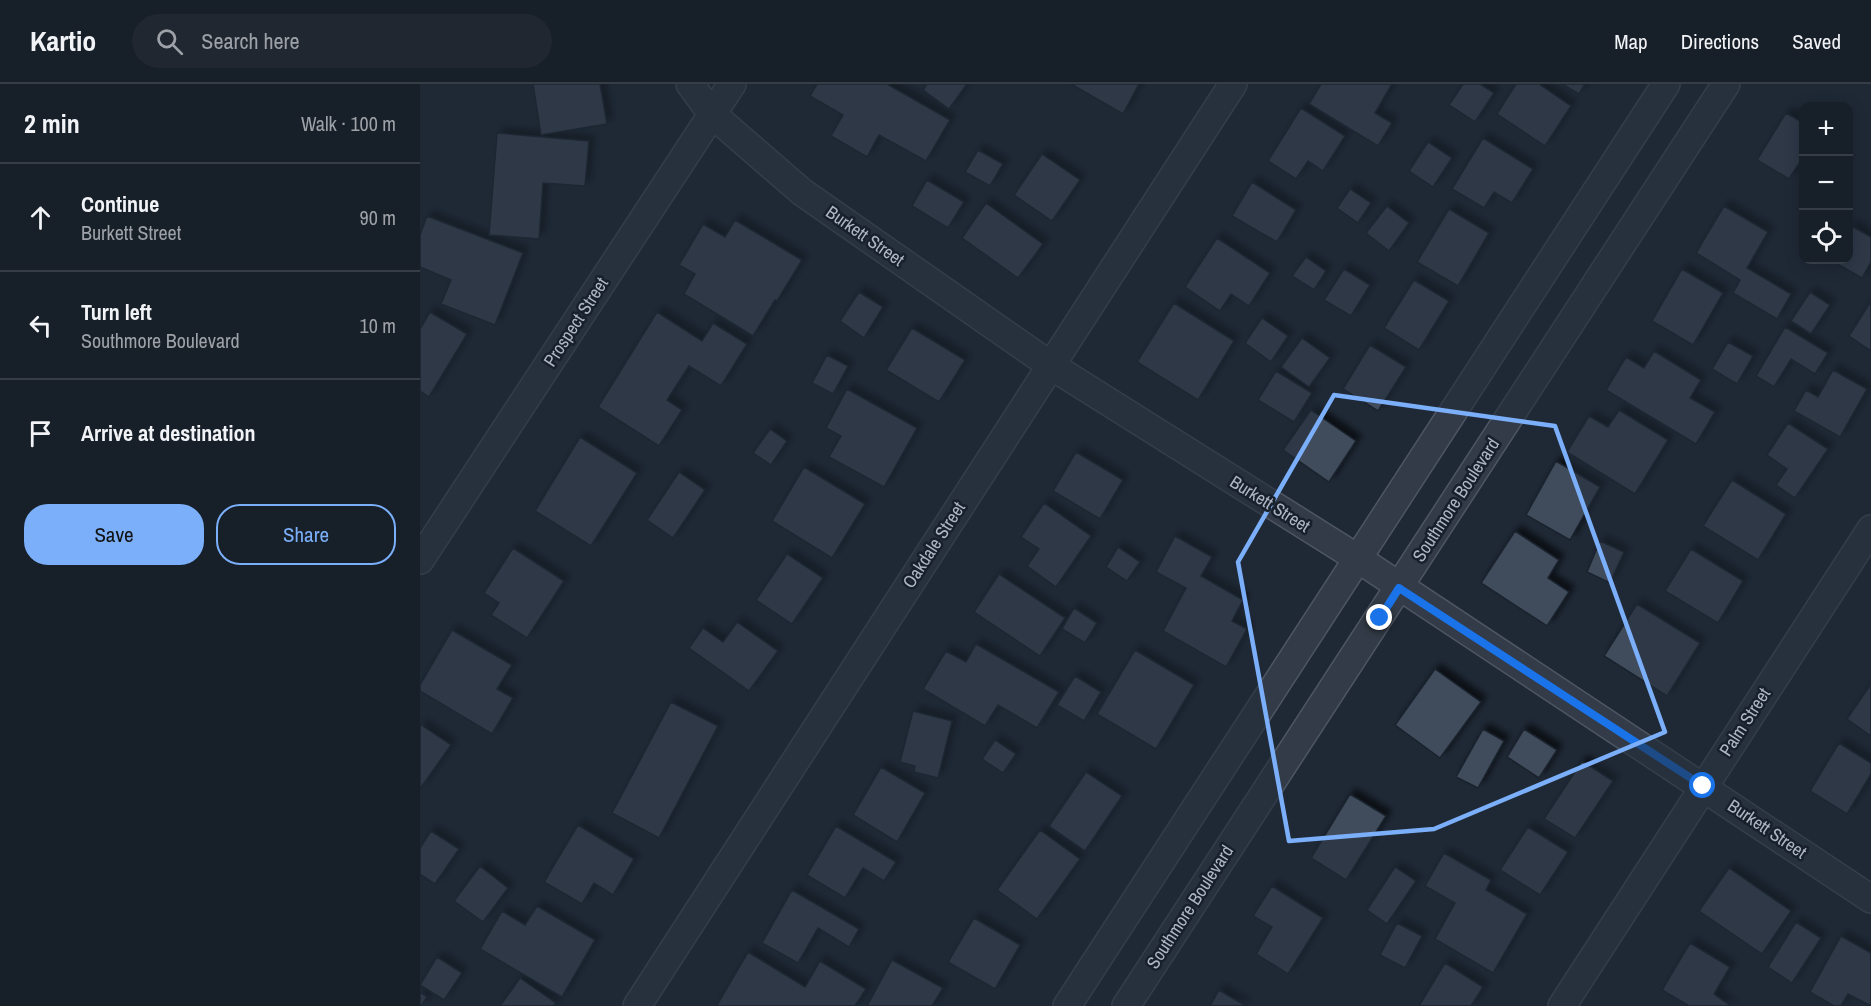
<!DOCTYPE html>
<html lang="en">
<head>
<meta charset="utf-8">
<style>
  body { margin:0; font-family:"Archivo Narrow",sans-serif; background:#202730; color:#f1f3f6 }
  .controls { position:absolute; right:18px; top:18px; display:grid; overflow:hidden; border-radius:12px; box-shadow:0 3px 15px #0003 }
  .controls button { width:54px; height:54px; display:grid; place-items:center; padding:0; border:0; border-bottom:2px solid #363d45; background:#171f28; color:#f1f3f6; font:30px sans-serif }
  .stop { position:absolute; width:18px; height:18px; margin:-14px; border:4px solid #1a73e8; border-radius:50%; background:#fff }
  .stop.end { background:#1a73e8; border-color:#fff; box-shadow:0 2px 6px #0008 }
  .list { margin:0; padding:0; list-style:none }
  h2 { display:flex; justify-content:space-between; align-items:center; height:78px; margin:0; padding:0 24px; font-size:26px }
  h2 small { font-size:20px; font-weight:400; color:#9ea2a8 }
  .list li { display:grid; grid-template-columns:39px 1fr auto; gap:18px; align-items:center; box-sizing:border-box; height:108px; padding:0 24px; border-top:2px solid #363d45 }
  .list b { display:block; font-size:22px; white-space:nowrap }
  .list p { margin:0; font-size:20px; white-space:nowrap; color:#9ea2a8 }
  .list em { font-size:20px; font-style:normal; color:#9ea2a8 }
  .actions { display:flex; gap:12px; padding:18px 24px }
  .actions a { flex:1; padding:14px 0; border:2px solid #7baffa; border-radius:24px; text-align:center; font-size:21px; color:#7baffa }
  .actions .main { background:#7baffa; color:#111 }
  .icon { flex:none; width:33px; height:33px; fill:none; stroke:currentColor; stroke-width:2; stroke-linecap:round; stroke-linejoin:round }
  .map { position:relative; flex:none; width:1451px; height:922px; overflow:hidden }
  header { display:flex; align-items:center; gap:36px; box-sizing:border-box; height:84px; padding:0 30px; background:#171f28; border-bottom:2px solid #363d45 }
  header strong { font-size:28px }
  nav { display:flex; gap:33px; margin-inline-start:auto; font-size:21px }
  .search { width:420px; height:54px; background:#202730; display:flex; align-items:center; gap:15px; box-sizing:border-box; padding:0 21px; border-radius:33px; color:#9ea2a8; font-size:22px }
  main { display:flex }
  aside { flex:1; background:#171f28 }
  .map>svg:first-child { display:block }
</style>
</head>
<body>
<header>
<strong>Kartio</strong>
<div class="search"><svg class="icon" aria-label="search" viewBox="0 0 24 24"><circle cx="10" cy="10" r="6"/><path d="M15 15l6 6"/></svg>Search here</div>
<nav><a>Map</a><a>Directions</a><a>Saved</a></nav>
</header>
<main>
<aside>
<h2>2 min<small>Walk · 100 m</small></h2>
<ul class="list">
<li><svg class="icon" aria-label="ahead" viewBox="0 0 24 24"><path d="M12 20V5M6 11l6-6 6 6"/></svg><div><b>Continue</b><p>Burkett Street</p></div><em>90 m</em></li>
<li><svg class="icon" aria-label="left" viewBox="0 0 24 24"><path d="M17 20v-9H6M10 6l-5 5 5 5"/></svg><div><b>Turn left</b><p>Southmore Boulevard</p></div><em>10 m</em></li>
<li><svg class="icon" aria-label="arrive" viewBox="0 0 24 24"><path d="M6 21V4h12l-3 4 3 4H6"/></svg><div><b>Arrive at destination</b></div></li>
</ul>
<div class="actions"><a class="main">Save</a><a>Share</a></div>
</aside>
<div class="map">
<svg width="1451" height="922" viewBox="0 0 1451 922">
  <defs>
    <filter id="shadow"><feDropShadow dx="5.5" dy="-5.5" stdDeviation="3" flood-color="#0009"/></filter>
  </defs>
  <rect width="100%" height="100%" fill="#1f2936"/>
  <path fill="#3f4c5b" stroke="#1a222d" stroke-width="1.5" filter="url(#shadow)" d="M113 0H180L187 40 121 51Z
    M397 0H467L530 36 506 77 459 51 447 73 411 52 423 31 390 12Z
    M507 0H547L529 25 503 6Z
    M651 0H719L703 30Z
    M901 0H972L955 29 972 39 958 62 889 20Z
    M1043 0H1060L1074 9 1055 38 1029 21Z
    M1096 0H1119L1151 22 1125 62 1077 30Z
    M1142 0H1165L1159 10Z
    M881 24 925 52 903 87 888 77 876 95 848 77Z
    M1366 29 1384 39V72L1369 95 1337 76Z
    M77 49 169 57 165 102 123 99 119 155 69 151Z
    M1063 54 1113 85 1092 119 1074 108 1064 124 1032 105Z
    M1008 58 1032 74 1013 103 989 87Z
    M558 66 583 80 570 102 545 88Z
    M622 70 660 96 632 137 594 111Z
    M507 96 544 118 528 144 492 122Z
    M832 98 876 126 857 158 812 132Z
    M930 105 951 119 938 139 917 124Z
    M566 119 623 160 598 194 542 154Z
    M967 122 989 139 969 167 946 149Z
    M1304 122 1348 148 1327 184 1371 210 1357 235 1313 209 1320 196 1276 169Z
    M1029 125 1069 149 1038 202 997 178Z
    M7 132 103 169 75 241 21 220 31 196 0 183V151Z
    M315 136 382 176 357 217 355 216 333 252 264 210 275 190 259 181 283 140 305 153Z
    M1430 141 1451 153V178L1442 194 1410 176H1428Z
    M797 154 850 189 829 222 811 210 800 227 765 203Z
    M886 173 906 187 894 206 872 192Z
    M924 185 950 201 931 232 904 216Z
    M1262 185 1303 209 1273 261 1232 237Z
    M994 196 1029 217 999 266 964 244Z
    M439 208 463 223 444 254 420 237Z
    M1390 208 1410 221 1391 250 1371 237Z
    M1451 217V267L1429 252Z
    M754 219 814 257 778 316 717 278Z
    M10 228 47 250 9 313 0 307V245Z
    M237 228 282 257 293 239 327 260 301 302 269 282 247 316 262 326 239 362 178 323Z
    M842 234 868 252 851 278 825 259Z
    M1365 243 1408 269 1395 290 1371 275 1354 303 1336 292Z
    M492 244 545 276 519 318 466 286Z
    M882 254 910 274 889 303 861 283Z
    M1308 258 1333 272 1317 300 1292 285Z
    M950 261 986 283 958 327 923 305Z
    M1234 267 1281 296 1270 314 1295 328 1276 360 1186 306 1206 273 1224 284Z
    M407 271 428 282 413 310 392 299Z
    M1413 286 1447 305 1420 353 1374 327 1386 306 1398 313Z
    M856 287 892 309 874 338 838 316Z
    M427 305 497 344 464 403 409 373 421 352 406 344Z
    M891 326 936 357 909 398 863 366Z
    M1199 326 1248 356 1215 410 1147 368 1169 332 1188 343Z
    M1368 339 1408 365 1375 414 1356 401 1367 385 1347 371Z
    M350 345 367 357 351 381 333 369Z
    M160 353 217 389 171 462 115 427Z
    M656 368 703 396 680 435 633 407Z
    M1136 377 1180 403 1150 456 1106 431Z
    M384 383 445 420 412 474 352 437Z
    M259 388 285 406 253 454 227 436Z
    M1312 396 1366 430 1338 476 1283 442Z
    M624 419 671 452 636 503 607 482 619 465 601 453Z
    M1095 447 1139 476 1128 494 1149 508 1127 542 1061 499Z
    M755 452 792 473 781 492 823 516 812 537 827 545 806 583 743 547 766 504 736 488Z
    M1180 457 1204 468 1190 499 1167 488Z
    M698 463 720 478 707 497 686 483Z
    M93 464 144 497 107 554 71 531 79 519 64 509Z
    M1271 465 1323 497 1298 539 1245 507Z
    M367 470 403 494 372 540 336 516Z
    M579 490 645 534 620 572 554 528Z
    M1217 520 1280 559 1247 612 1184 572Z
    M654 524 677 539 665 559 642 545Z
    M317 538 358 567 329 607 269 564 283 544 303 558Z
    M32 546 92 581 77 605 93 614 72 650 0 607V601Z
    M556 560 639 608 617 644 578 621 565 642 503 605 526 567 546 578Z
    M715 566 774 601 736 665 677 630Z
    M1015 585 1061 618 1020 674 975 641Z
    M655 592 681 608 664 637 637 621Z
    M1451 600V652L1427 635Z
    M251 618 298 642 239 754 192 729Z
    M493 627 532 637 518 694 494 688 495 682 480 678Z
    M0 640 31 661 0 705Z
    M1063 645 1084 657 1058 704 1036 693Z
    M1104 645 1137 666 1119 694 1087 673Z
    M575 656 596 670 583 689 562 675Z
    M1419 659 1451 679V690L1427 730 1390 707Z
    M1162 677 1193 697 1155 754 1124 735Z
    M461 683 505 709 477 758 433 731Z
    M666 688 702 712 665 767 629 742Z
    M930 710 966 732 926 796 891 774Z
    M158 741 214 775 193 811 174 799 162 820 124 798Z
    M416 742 476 778 464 797 443 784 425 814 387 791Z
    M1108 743 1148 768 1120 811 1080 786Z
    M620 746 660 775 617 835 577 806Z
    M11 747 39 765 15 800 0 790V764Z
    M1024 769 1071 796 1066 806 1107 830 1073 889 1015 855 1035 819 1005 802Z
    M60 782 88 804 63 838 34 817Z
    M975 783 996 797 967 840 947 826Z
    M1309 784 1371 827 1342 870 1279 827Z
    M852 802 903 834 868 890 836 870 852 843 833 832Z
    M372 806 439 845 429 863 398 844 378 879 342 859Z
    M117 822 175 856 142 913 60 865 82 827 105 841Z
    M554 834 600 861 575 905 528 878Z
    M1376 838 1401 854 1372 899 1348 883Z
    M977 839 1002 852 985 884 960 871Z
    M1421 852 1451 869V922L1428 910 1421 922H1414L1390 908Z
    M1270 859 1310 883 1294 910 1311 922H1269L1242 906Z
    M328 868 385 903 400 877 446 905 435 922H299L297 921Z
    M17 873 42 889 24 916 0 901Z
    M472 876 523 904 512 922H447Z
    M1025 879 1063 903 1051 922H999Z
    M100 894 136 919 134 922H80Z
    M799 906 826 922H790Z
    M0 908 7 913 1 922H0Z"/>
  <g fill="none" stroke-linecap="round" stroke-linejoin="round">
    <g stroke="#4d5662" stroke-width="30">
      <path id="minor" d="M270 0 292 30 382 108 630 281 937 474 1451 815
        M0 476 312 0
        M217 922 813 0
        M647 922 1246 0
        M706 922 1306 0
        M1142 922 1451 445"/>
    </g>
    <use href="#minor" stroke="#323b47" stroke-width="27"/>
  </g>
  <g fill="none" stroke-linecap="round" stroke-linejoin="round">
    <path stroke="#1a73e8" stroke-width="8" d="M960 534 979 504 1283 702"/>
  </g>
  <path d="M0 0H1451V922H0ZM914 311 1135 342 1245 648 1014 745 869 757 818 478Z" fill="#1f2936" fill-opacity=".55" fill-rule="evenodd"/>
  <path fill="none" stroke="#7baffa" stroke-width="4.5" stroke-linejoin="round" d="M914 311 1135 342 1245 648 1014 745 869 757 818 478Z"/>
  <g text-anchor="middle" stroke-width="5" stroke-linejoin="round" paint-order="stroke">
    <g font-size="18" fill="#acb6c4" stroke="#18202b">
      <text transform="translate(445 152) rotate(35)" y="6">Burkett Street</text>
      <text transform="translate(156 238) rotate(-57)" y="6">Prospect Street</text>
      <text transform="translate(1036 416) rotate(-57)" y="6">Southmore Boulevard</text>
      <text transform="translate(850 420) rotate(32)" y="6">Burkett Street</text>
      <text transform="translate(514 461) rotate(-57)" y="6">Oakdale Street</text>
      <text transform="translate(1325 638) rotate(-57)" y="6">Palm Street</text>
      <text transform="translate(1347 745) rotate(34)" y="6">Burkett Street</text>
      <text transform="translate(770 823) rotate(-57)" y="6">Southmore Boulevard</text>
    </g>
  </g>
</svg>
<div class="controls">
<button>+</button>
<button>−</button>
<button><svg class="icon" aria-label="locate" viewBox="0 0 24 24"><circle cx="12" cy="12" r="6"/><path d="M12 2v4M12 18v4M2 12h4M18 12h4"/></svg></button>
</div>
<div class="stop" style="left:1283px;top:702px"></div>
<div class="stop end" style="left:960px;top:534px"></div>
</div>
</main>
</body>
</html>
